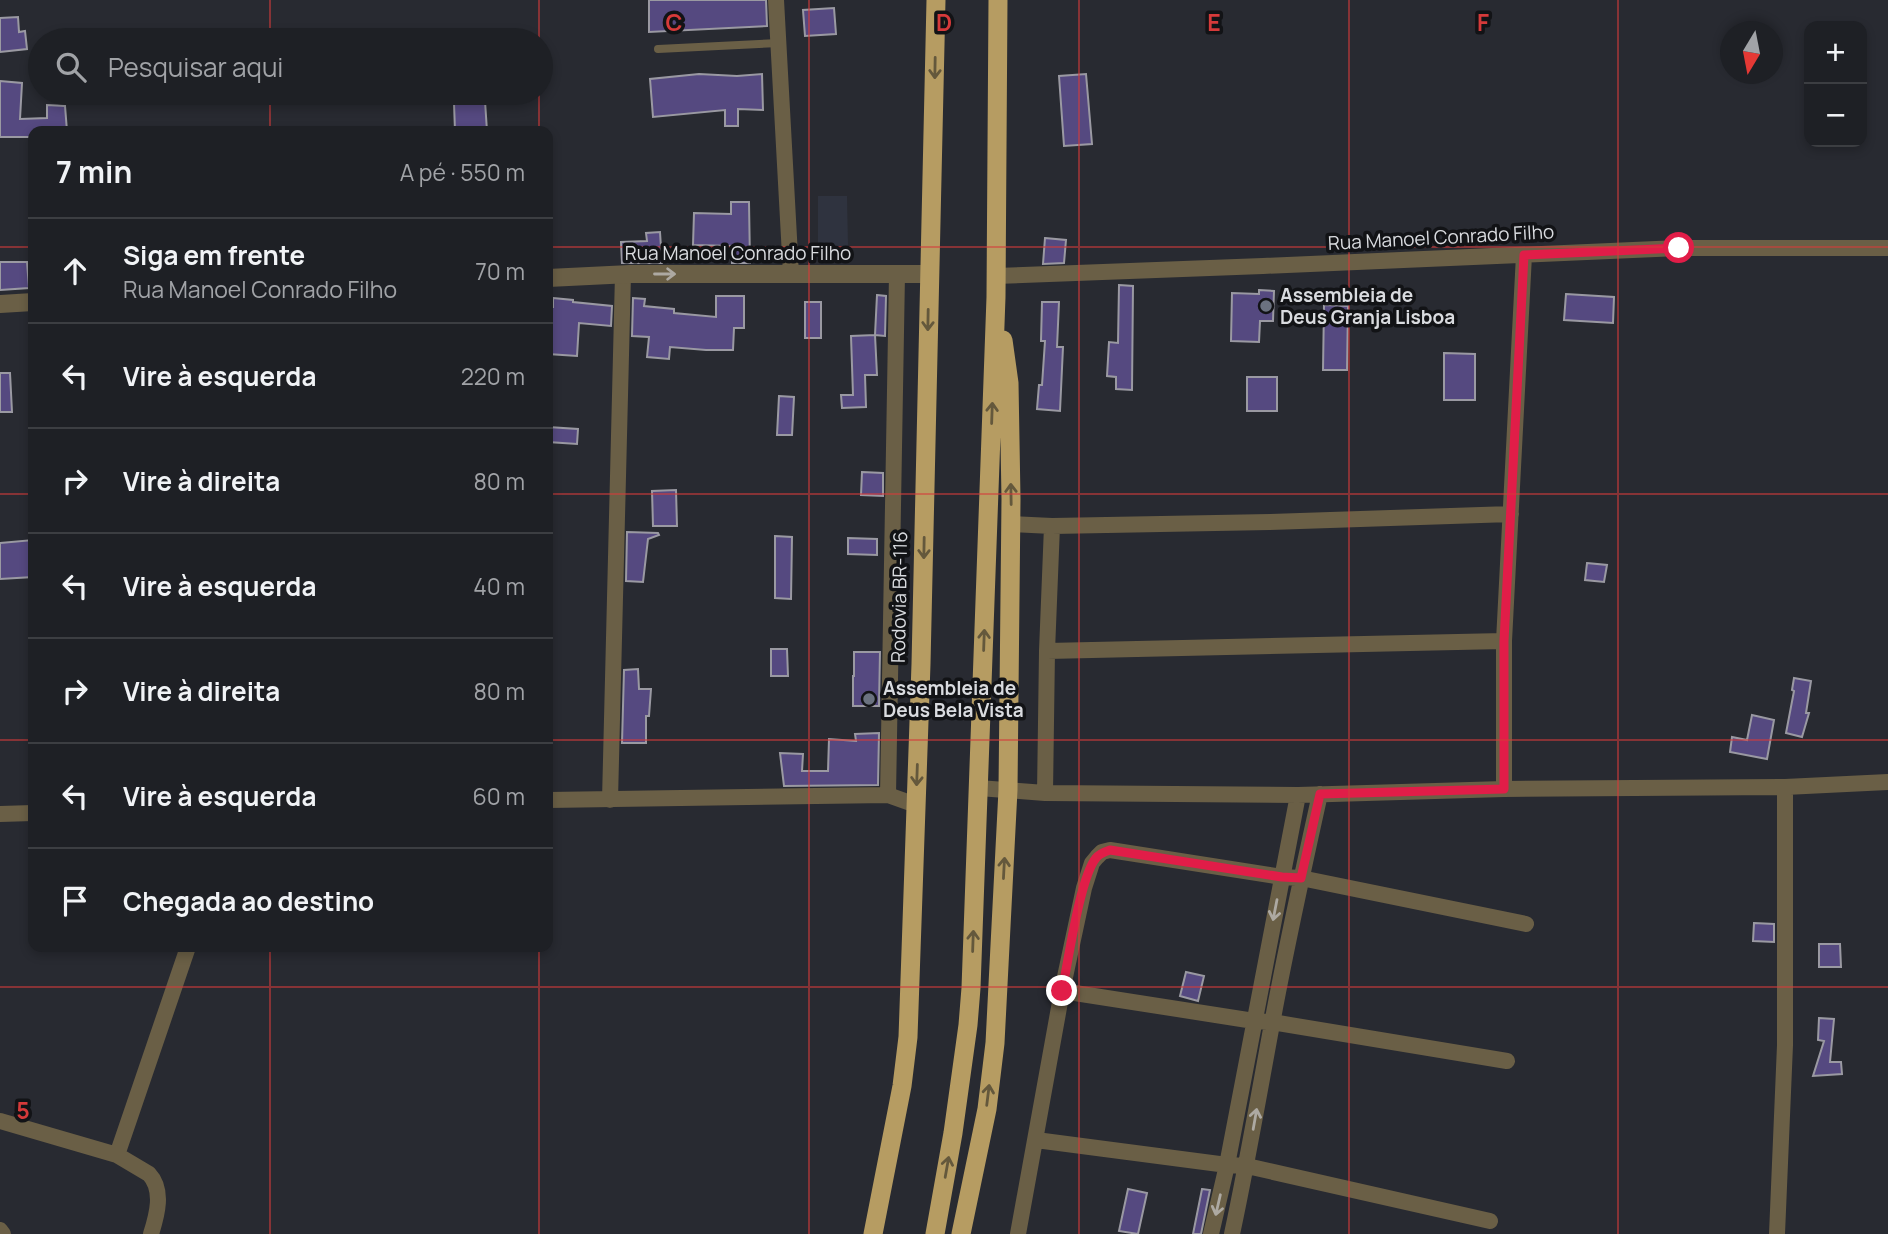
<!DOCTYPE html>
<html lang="pt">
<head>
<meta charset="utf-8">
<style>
  body { margin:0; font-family:Manrope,sans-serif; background:#2b2d32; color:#f1f3f6 }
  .controls { position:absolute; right:21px; top:21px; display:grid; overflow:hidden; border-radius:14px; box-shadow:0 4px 10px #0003 }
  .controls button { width:63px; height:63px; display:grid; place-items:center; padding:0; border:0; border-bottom:2px solid #3c3e42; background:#1e2025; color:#f1f3f6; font:35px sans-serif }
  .compass { position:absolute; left:1720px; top:21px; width:63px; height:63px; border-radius:50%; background:#1e2025; box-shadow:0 4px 10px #0003; rotate:190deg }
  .stop { position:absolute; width:21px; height:21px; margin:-16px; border:5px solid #e11d48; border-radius:50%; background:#fff }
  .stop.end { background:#e11d48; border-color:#fff; box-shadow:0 2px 7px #0008 }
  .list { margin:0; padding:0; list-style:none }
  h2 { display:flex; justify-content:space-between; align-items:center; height:91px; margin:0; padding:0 28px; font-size:30px }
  h2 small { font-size:23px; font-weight:400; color:#a1a3a7 }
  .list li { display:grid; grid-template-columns:46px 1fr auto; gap:21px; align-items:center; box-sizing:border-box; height:105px; padding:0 28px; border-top:2px solid #3c3e42 }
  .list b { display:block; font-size:26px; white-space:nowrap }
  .list p { margin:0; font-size:23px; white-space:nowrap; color:#a1a3a7 }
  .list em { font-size:23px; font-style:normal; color:#a1a3a7 }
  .icon { flex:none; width:38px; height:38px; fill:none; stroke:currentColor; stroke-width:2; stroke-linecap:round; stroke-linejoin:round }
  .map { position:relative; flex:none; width:1888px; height:1234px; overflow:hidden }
  .search { position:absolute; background:#1e2025; box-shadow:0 4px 10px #0003; left:28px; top:28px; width:525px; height:77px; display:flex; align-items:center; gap:18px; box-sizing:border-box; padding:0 24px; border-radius:38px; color:#a1a3a7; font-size:26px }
  .panel { position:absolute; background:#1e2025; box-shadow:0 4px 10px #0003; left:28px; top:126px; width:525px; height:826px; border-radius:14px }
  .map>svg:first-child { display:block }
</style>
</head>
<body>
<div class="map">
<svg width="1888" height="1234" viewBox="0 0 1888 1234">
  <rect width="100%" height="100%" fill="#282a31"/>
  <path fill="#2f333f" d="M818 196H847L848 246 818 247Z"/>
  <path fill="#554980" stroke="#9a99a2" stroke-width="2" d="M649 0H766L767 26 649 32Z
    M834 8 836 34 805 36 803 10Z
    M18 17 19 32 25 31 27 49 0 52V18Z
    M699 74 737 76 762 74 763 110 738 109V126H725V110L653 117 650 79Z
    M1086 74 1092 144 1064 146 1059 76Z
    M0 81 22 83 20 119 47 118V105L65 106 67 131H33V137H0Z
    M485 101 487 131H455L454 103Z
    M731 202H749L750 263H732V246L693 245 694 213 731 214Z
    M660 232 662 263H622L621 242 647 241 646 233Z
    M1045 238 1066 240 1064 263 1043 264Z
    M0 262H27L29 288 0 290Z
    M1119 285 1133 286 1132 390 1116 389V377L1107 376 1109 342 1118 343Z
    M1259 290 1274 291 1273 321H1260L1259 342 1231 341 1232 293 1259 294Z
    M1566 294 1614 297 1613 323 1564 320Z
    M877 295 886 296 885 336 875 335Z
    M716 296H744V328H734L733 350H706L670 347 669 359 647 357 649 337 632 336 633 298 645 299 644 306 674 309V313L716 317Z
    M553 298 573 300V302L612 306 611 326 579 323 577 356 548 354V307H553Z
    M805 302H821V338H805Z
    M1042 302H1059L1057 347H1063L1060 411 1037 409 1039 385H1042L1045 341H1041Z
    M1324 305 1348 306 1347 370H1323Z
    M875 335 877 375H865L866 407 842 408 841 395H853L851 336Z
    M1444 353 1475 354V400H1444Z
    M0 373H10L12 412H0Z
    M1247 377H1277V411H1247Z
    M779 396 794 397 792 435H777Z
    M548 427 578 429 577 444 548 442Z
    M862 472 883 473V496L861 495Z
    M676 490 677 526H653L652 491Z
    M627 532 658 533 659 535 648 539 643 582 626 581Z
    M775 536 792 537 791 599 775 598Z
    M848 538 877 539V555L848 554Z
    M33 540V577L0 579V543Z
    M1587 563 1607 565 1604 582 1585 580Z
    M771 649H787L788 676H771Z
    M854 652H880L879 706H853V676H854Z
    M638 669 639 689H651L649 716H646V743H622L624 670Z
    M1794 678 1811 681 1806 713H1809L1802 737 1786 733 1794 691 1792 690Z
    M1752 715 1774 720 1767 759 1730 752 1732 737 1747 740Z
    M879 733 878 785 784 786 780 753 803 754 802 771H828L829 739 856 741 855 734Z
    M1754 923 1774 924V942L1753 941Z
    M1819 944H1840L1841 967H1819Z
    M1186 972 1204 976 1198 1001 1180 996Z
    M1819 1018 1834 1019 1830 1062H1841L1842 1074 1813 1076 1824 1041 1818 1040Z
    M1128 1189 1147 1193 1138 1234 1119 1231Z
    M1202 1189 1210 1190 1201 1234H1193Z"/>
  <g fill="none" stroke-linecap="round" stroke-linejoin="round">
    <path stroke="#6a5f46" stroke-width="8" d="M658 49 779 43"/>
    <path stroke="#6a5f46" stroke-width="16" d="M776 0 791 274
      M995 276 1263 266 1679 248H1888
      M1011 524 1052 526 1270 522 1511 514
      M1047 651 1504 641
      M979 788 1045 793 1298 795 1504 789 1785 787 1888 782
      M1504 789V641L1524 255
      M1045 793 1047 651 1052 526
      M888 795 897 274
      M548 800 888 795 916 805
      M610 800 623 274
      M0 814 33 813
      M1062 991 1254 1021 1272 1022 1507 1061
      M0 1121 117 1155 149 1174C164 1190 157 1215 151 1234
      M1036 1140 1227 1165 1247 1166 1490 1221
      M117 1155 188 947
      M0 1230 3 1234
      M1018 1234 1062 991 1084 888 1092 863 1097 857 1102 852 1110 850 1282 877 1301 878 1526 924
      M1211 1234 1227 1165 1298 795
      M1232 1234C1247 1164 1259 1094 1272 1024 1286 947 1303 871 1320 794
      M1777 1234 1785 1045V787"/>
    <path stroke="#6a5f46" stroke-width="18" d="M548 278 630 274H929
      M0 304 33 302"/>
    <path stroke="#b69c62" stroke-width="19" d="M873 1234 902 1086 908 1037 921 664 936 0
      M935 1234 953 1133 968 1025 971 988 996 297 998 0
      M961 1234 987 1109 995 1043 1008 790 1011 499 1009 383 1003 340"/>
  </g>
  <defs><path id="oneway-shaft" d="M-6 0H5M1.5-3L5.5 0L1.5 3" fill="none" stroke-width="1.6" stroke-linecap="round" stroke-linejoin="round" transform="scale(1.75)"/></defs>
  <g stroke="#64583c">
    <use href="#oneway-shaft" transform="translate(935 68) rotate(91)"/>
    <use href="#oneway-shaft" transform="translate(928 320) rotate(91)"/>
    <use href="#oneway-shaft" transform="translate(992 413) rotate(-88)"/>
    <use href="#oneway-shaft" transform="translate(1011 494) rotate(-91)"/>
    <use href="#oneway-shaft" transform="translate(924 548) rotate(91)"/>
    <use href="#oneway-shaft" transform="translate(984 640) rotate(-88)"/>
    <use href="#oneway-shaft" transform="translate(917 775) rotate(92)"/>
    <use href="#oneway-shaft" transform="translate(1004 868) rotate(-87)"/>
    <use href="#oneway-shaft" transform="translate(973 941) rotate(-88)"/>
    <use href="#oneway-shaft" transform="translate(988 1095) rotate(-83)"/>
    <use href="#oneway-shaft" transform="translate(947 1167) rotate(-80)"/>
  </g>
  <g stroke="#ada9a2">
    <use href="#oneway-shaft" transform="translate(665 274)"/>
    <use href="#oneway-shaft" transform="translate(1275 910) rotate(101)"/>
    <use href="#oneway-shaft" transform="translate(1255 1119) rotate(-80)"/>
    <use href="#oneway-shaft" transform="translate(1218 1205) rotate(103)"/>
  </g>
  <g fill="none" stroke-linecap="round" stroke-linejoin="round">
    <path stroke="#e11d48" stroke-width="9" d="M1062 991C1068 963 1080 877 1096 858 1099 854 1104 852 1110 850L1282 877 1301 878 1320 794 1504 789V641L1524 255 1679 248"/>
  </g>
  <path fill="none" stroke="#d63a3a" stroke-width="2" stroke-opacity="0.55" d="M270 0V40M539 0V40M809 0V1234M1079 0V1234M1349 0V1234M1618 0V1234M270 93V131M539 93V131M0 247H33M548 247H1888M0 494H33M548 494H1888M0 740H33M548 740H1888M270 947V1234M539 947V1234M0 987H1888"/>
  <g fill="#6b7280" stroke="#121316" stroke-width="2.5">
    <circle cx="1266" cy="306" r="7"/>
    <circle cx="869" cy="699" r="7"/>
  </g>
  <g text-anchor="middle" stroke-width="7" stroke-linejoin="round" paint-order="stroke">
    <g font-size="19" fill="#d9dbdf" stroke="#121316">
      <text transform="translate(1441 237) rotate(-3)" y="7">Rua Manoel Conrado Filho</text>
      <text x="738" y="260">Rua Manoel Conrado Filho</text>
      <text transform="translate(899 597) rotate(-89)" y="7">Rodovia BR-116</text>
    </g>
    <g font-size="19" font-weight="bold" fill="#d9dbdf" stroke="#121316" text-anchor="start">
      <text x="1280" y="302">Assembleia de<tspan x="1280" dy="22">Deus Granja Lisboa</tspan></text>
      <text x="883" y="695">Assembleia de<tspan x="883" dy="22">Deus Bela Vista</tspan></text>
    </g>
  </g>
  <g font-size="23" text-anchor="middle" font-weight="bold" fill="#d63a3a" stroke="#121316" stroke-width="7" stroke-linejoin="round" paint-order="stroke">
    <text x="674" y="31">C</text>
    <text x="944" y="31">D</text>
    <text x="1214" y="31">E</text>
    <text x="1483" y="31">F</text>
    <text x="23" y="1119">5</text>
  </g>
</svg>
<div class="controls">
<button>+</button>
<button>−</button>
</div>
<svg class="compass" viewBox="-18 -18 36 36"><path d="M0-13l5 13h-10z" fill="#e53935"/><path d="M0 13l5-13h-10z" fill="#a1a3a7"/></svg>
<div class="stop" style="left:1679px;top:248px"></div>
<div class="stop end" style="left:1062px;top:991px"></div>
<div class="search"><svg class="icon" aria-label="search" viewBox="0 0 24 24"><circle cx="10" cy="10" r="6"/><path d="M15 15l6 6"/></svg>Pesquisar aqui</div>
<section class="panel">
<h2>7 min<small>A pé · 550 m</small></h2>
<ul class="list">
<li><svg class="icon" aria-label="ahead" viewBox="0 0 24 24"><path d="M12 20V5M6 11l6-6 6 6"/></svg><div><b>Siga em frente</b><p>Rua Manoel Conrado Filho</p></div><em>70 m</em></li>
<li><svg class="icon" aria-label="left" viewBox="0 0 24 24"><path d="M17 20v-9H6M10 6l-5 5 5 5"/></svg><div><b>Vire à esquerda</b></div><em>220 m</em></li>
<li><svg class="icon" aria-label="right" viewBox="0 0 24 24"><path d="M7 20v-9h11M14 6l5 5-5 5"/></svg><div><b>Vire à direita</b></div><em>80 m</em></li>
<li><svg class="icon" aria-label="left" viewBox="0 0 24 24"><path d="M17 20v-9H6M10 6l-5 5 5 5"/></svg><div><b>Vire à esquerda</b></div><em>40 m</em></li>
<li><svg class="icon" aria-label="right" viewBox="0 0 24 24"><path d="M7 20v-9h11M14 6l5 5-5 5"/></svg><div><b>Vire à direita</b></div><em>80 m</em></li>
<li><svg class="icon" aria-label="left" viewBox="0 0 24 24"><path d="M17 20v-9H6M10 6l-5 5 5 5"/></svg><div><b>Vire à esquerda</b></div><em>60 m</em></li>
<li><svg class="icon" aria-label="arrive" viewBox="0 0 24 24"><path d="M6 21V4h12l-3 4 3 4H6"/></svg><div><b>Chegada ao destino</b></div></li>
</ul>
</section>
</div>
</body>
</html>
